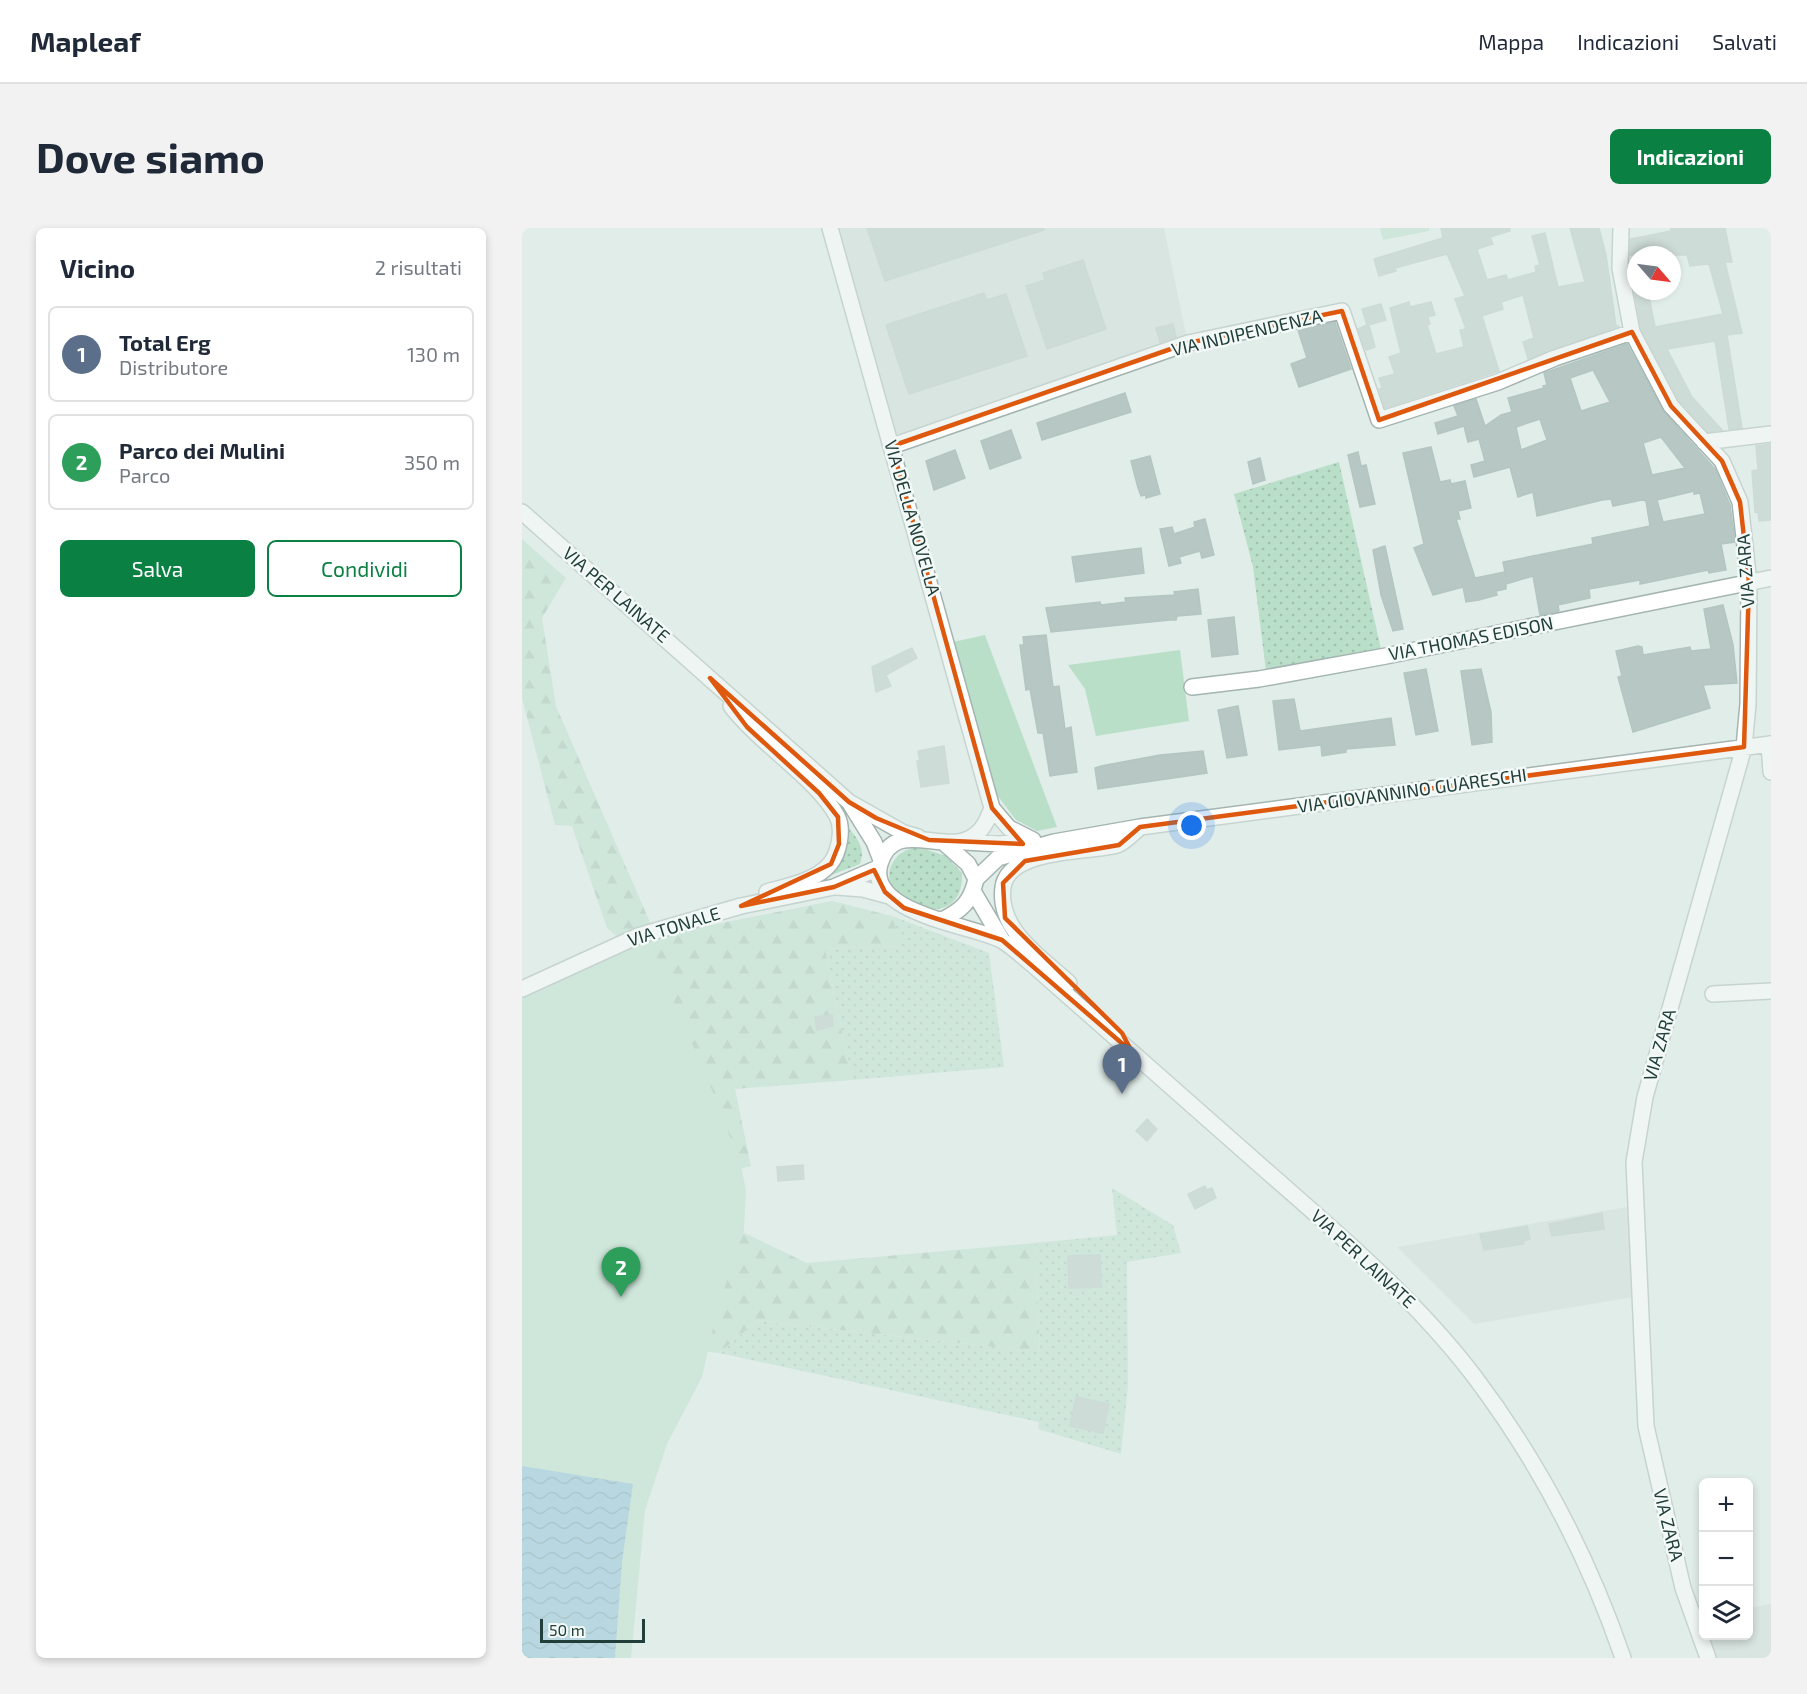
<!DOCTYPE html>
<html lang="it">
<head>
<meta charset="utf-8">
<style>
  body { margin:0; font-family:"Exo 2",sans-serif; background:#f2f2f3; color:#1f2937 }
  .controls { position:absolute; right:18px; bottom:18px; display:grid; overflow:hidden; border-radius:9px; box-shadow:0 3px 9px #0003 }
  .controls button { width:54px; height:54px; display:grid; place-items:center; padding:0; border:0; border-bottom:2px solid #e0e1e3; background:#fff; color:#1f2937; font:30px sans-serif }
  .compass { position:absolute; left:1105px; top:18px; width:54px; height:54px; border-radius:50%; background:#fff; box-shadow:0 3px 9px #0003; rotate:118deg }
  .scale { position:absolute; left:18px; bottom:15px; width:105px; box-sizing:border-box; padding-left:6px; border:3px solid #213e3b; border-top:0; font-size:16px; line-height:21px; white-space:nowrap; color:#213e3b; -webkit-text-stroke:4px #f2f9f6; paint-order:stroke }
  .you { position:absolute; left:670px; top:598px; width:21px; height:21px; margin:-15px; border:4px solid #fff; border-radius:50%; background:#1a73e8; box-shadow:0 0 0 9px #1a73e833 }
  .badge { display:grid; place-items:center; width:39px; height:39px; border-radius:50%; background:#0b8043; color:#fff; font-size:20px; font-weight:700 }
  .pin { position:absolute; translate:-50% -50px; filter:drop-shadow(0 2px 3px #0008) }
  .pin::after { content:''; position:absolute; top:32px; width:21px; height:18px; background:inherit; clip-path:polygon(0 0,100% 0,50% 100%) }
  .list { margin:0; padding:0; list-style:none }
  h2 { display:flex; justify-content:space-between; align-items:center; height:78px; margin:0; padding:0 24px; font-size:26px }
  h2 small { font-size:20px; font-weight:400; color:#747a83 }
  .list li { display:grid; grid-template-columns:39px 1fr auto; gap:18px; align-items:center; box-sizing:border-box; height:96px; margin:0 12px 12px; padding:0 12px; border:2px solid #e0e1e3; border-radius:9px }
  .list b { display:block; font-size:22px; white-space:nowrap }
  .list p { margin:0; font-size:20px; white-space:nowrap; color:#747a83 }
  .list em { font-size:20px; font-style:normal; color:#747a83 }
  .actions { display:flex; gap:12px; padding:18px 24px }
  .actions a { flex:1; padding:14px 0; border:2px solid #0b8043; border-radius:9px; text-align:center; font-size:21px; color:#0b8043 }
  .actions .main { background:#0b8043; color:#fff }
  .icon { flex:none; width:33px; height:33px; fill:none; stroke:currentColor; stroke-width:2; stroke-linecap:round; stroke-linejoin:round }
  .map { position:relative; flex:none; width:1249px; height:1430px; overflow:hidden; border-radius:9px }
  header { display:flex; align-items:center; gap:36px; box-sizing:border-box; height:84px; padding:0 30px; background:#fff; border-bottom:2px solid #e0e1e3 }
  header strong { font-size:28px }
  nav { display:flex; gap:33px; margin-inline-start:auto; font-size:21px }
  .intro { display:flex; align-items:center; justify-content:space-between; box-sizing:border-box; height:144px; padding:0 36px }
  h1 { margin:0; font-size:42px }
  .button { padding:15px 27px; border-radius:9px; background:#0b8043; color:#fff; font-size:21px; font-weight:700 }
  main { display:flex; gap:36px; padding:0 36px }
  aside { flex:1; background:#fff; border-radius:9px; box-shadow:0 3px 9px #0003 }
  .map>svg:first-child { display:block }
</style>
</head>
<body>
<header>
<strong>Mapleaf</strong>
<nav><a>Mappa</a><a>Indicazioni</a><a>Salvati</a></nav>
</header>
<div class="intro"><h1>Dove siamo</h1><a class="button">Indicazioni</a></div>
<main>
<aside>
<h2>Vicino<small>2 risultati</small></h2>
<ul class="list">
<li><span class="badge" style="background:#5c6f8a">1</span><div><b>Total Erg</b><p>Distributore</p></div><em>130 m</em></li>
<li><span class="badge" style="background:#2e9e5b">2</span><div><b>Parco dei Mulini</b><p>Parco</p></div><em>350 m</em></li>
</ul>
<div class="actions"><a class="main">Salva</a><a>Condividi</a></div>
</aside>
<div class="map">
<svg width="1249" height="1430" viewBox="0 0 1249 1430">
  <defs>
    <pattern id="grass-dots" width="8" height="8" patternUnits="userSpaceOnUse" patternTransform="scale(1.5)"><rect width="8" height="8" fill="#b9dfc9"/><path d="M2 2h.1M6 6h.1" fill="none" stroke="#9fc0ae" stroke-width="1.8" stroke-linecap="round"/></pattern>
    <pattern id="forest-firs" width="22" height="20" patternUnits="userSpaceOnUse" patternTransform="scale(1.5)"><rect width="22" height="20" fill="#b9dfc9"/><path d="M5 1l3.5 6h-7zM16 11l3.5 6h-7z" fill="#9fc0ae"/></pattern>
    <pattern id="water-waves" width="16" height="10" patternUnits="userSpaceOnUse" patternTransform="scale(1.5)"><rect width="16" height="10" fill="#87bcd4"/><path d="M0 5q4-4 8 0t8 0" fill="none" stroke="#6e9aad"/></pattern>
  </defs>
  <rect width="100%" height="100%" fill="#e1ede9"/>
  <path fill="#cfdcd8" d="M312 0H642L665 111 373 212Z
    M1105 979 1111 1069 952 1096 875 1019Z
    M1249 1376V1430H1192L1183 1408H1226L1227 1380Z"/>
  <path fill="url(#grass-dots)" d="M817 234 859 421 744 443 731 339 712 266Z
    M326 598C335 612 344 619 338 636L299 651 323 617Z
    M396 619 424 628 440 645C443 711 350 674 370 636 376 625 384 621 396 619Z
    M370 688 467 725 482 839 330 852 303 721 379 718Z
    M590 960 651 997 659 1025 605 1034 606 1157 599 1226 516 1201 517 1194 197 1125 235 1093 518 1124 513 1015 595 1007Z"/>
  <path fill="url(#forest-firs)" d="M0 311 44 350 20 390 34 478 134 708 310 673 370 688 380 718 303 721 330 852 213 861 229 938 206 944 114 725 85 700 50 598 33 597 0 470Z
    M210 999 285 1035 513 1015 518 1124 235 1093 197 1125 171 1122Z"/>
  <path fill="#b9dfc9" d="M858 0H907V3L861 12Z
    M463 407 535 599 515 603 494 592 475 567 431 414Z
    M658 422 667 493 574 508 563 461 546 437Z
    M126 713 196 876 220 943 224 962 222 1002 195 1082 180 1149 145 1216 123 1282 109 1430H0V767Z"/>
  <path fill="url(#water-waves)" d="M0 1238 111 1256 100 1334 93 1430H0Z"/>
  <path fill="#b7c7c3" stroke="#b3c6c1" stroke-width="1.5" fill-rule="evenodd" d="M345 0H521L522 2 363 53Z
    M919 0H988V3L968 9 971 16 955 21 965 52 984 47 986 52 1014 44 1013 38 1018 37 1010 8 1023 5 1036 59 1063 54 1048 0H1077L1084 27 1094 98H1097L1006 131 1001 114 1012 110 1001 67 979 74 981 81 960 88 977 143 863 180 857 161 860 160 857 150 873 146 867 129 879 125 868 80 887 74 888 79 909 74 913 87 906 89 908 96 905 97 914 126 942 119 938 102 944 101 933 71 943 68 925 26 873 40 874 43 857 48 852 31 921 10Z
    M1149 0H1203L1210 34H1203L1220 105 1205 107 1220 200 1207 201 1193 113 1145 121 1170 169 1200 202 1186 204 1157 172 1119 101 1108 35H1114V63H1126L1133 99 1201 86 1187 36 1168 38 1165 27H1108V11L1149 3Z
    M561 32 584 101 525 121 504 58 523 52 521 45Z
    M462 65 465 72 484 66 505 128 387 166 364 97Z
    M859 76 864 92 847 97 853 119 844 122 836 101 845 97 840 81Z
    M813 94 829 141 777 159 769 136 785 130 776 102Z
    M651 96 654 109 638 114 634 100Z
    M1105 116 1141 183 1193 241 1208 277 1213 314 1199 316 1204 342 1187 345 1186 342 1118 356V352L1067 361 1068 370 1036 377 1037 383 1018 387 1011 348 984 356V361L974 363 975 367 957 372 944 374 941 359 911 367 892 320 902 316 881 225 909 219 918 254 928 252 929 256 943 253 949 280 936 283 938 291H934L953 350 983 344 981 334 1071 316 1070 310 1128 298 1124 273 1120 272 1091 278 1089 271 1080 272 1015 288 1011 264 996 269 988 239 952 249 949 237 963 233 957 211 946 214 942 198 916 206 913 195 936 188 932 178 954 171 963 198 979 187 990 184 986 170 1022 160 1021 158 1025 157 1022 145ZM1071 142 1088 174 1059 183 1048 150ZM1018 191 1025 212 999 222 994 199ZM1139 209 1163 240 1130 247 1121 215ZM1172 263V266L1178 265 1183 286 1141 294 1135 272Z
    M603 165 609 184 520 212 515 195Z
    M489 202 499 230 468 241 459 213Z
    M1249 216V292L1237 293 1236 283 1233 284 1230 243 1236 242 1234 218Z
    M433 222 443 250 412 262 404 233Z
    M836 224 839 238 844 237 853 276 838 279 826 227Z
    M628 228 638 266 624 270V267L619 268 616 260 609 233Z
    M738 230 743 252 731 256 726 234Z
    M683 291 692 327 680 330 678 323 657 329 659 335 647 338 638 301 650 299 652 306 673 299 672 294Z
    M863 318 881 401 871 403 859 367 851 322Z
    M619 320 622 345 554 354 550 329Z
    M676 361 679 386 655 388 654 392H648L529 404 524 380 578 374 579 377 604 374 603 370 653 367 652 364Z
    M1201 377 1211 417 1215 455 1181 457 1188 480 1111 504 1096 449 1100 448 1094 423 1116 418 1120 419 1121 427 1168 419 1169 423 1189 421 1182 381Z
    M712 389 716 426 690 429 686 392Z
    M524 407 531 459 537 458 543 501 549 499 555 544 528 548 521 505H516L508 461 504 462 498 417H502L501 409Z
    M390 420 395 430 364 447 369 458 354 464 350 439Z
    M904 441 916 503 894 507 882 445Z
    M959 441 969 484 970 514 950 517 939 443Z
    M772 471 778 503 869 490 873 517 824 521V524L800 528 799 517 757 522 751 473Z
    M716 478 725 527 705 530 696 482Z
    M422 518 427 555 399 559 395 533H398L396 523Z
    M681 523 685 545 576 561 573 540 579 538 638 527Z
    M310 787 311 798 295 802 293 789Z
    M625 891 635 901 625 913 614 903Z
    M281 937 282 951 256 953 255 939Z
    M683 958 685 962 690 960 694 970 673 981 666 966Z
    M1080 985 1082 1001 1030 1008 1027 996Z
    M1005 998 1008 1011 1001 1013 1002 1016 962 1022 958 1006Z
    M578 1027 579 1059 547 1060 546 1028Z
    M554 1169 587 1176 581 1205 548 1198Z"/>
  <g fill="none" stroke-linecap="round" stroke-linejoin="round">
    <g stroke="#a4b5b1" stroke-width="18">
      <path id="minor" d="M308 0 470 580
        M1099 0 1098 40 1110 104 1149 178 1200 233 1218 274 1227 354 1226 476 1222 519 1123 869 1112 934 1124 1198 1161 1360 1186 1430
        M1182 214 1249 206
        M370 218 666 115 820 83 857 192 976 154 1033 130 1110 104
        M0 284 327 574 382 605 396 609
        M670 459 737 451 864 428 1249 350
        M209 478C238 516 295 551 315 588 322 601 317 625 308 636 294 653 265 658 245 664
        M1247 516 1249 544
        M329 577 352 614 359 632
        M470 580C466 590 462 601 453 607 425 630 372 587 358 636 343 685 449 697 479 712 490 718 501 729 511 737 590 807 669 876 748 946 820 1009 893 1071 952 1148 1017 1234 1066 1328 1101 1430
        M470 580 487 600 511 612
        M443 614 478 616 511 612
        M454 651 476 630 532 614 618 599 1249 516
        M315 659 341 661 367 668
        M451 663 480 712
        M420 692C440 682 449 674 454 651L446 636 421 614
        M547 755C519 729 475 702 481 659 487 620 566 625 595 617 602 615 610 606 616 601
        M0 761 116 708 219 678 312 659 356 640
        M1191 766 1249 763"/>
    </g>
    <use href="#minor" stroke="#fff" stroke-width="15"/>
  </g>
  <path d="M0 0H1249V1430H0ZM820 83 857 192 1110 104 1149 178 1200 233 1218 274 1227 354 1222 519 618 599 597 617 503 633 481 655 483 690 600 805 610 824 480 712 382 680 363 664 352 642 312 659 219 678 309 636 317 616 316 589 297 565 225 499 188 450 327 574 354 590 407 612 501 616 470 580 370 218 666 115Z" fill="#e1ede9" fill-opacity=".55" fill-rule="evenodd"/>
  <path fill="none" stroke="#de580e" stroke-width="4.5" stroke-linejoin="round" d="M820 83 857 192 1110 104 1149 178 1200 233 1218 274 1227 354 1222 519 618 599 597 617 503 633 481 655 483 690 600 805 610 824 480 712 382 680 363 664 352 642 312 659 219 678 309 636 317 616 316 589 297 565 225 499 188 450 327 574 354 590 407 612 501 616 470 580 370 218 666 115Z"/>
  <g text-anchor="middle" stroke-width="5" stroke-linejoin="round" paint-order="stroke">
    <g font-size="18" fill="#213e3b" stroke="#f2f9f6">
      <text transform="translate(725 105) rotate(-13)" y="6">VIA INDIPENDENZA</text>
      <text transform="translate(390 290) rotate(74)" y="6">VIA DELLA NOVELLA</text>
      <text transform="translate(1224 343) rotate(-94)" y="6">VIA ZARA</text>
      <text transform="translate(94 367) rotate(41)" y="6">VIA PER LAINATE</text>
      <text transform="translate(949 411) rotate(-11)" y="6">VIA THOMAS EDISON</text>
      <text transform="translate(890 563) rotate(-8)" y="6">VIA GIOVANNINO GUARESCHI</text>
      <text transform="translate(152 699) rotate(-17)" y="6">VIA TONALE</text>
      <text transform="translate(1138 817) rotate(-74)" y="6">VIA ZARA</text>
      <text transform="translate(841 1031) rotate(43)" y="6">VIA PER LAINATE</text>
      <text transform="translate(1146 1297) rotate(76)" y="6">VIA ZARA</text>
    </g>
  </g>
</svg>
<div class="controls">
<button>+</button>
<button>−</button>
<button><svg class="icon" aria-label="layers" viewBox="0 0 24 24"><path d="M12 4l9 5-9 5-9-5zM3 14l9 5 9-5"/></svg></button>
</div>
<svg class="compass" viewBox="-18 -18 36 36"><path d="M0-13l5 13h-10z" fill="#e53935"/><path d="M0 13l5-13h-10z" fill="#747a83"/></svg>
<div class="scale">50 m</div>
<div class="you"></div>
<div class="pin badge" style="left:600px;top:866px;background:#5c6f8a">1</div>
<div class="pin badge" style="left:99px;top:1069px;background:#2e9e5b">2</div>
</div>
</main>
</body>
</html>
